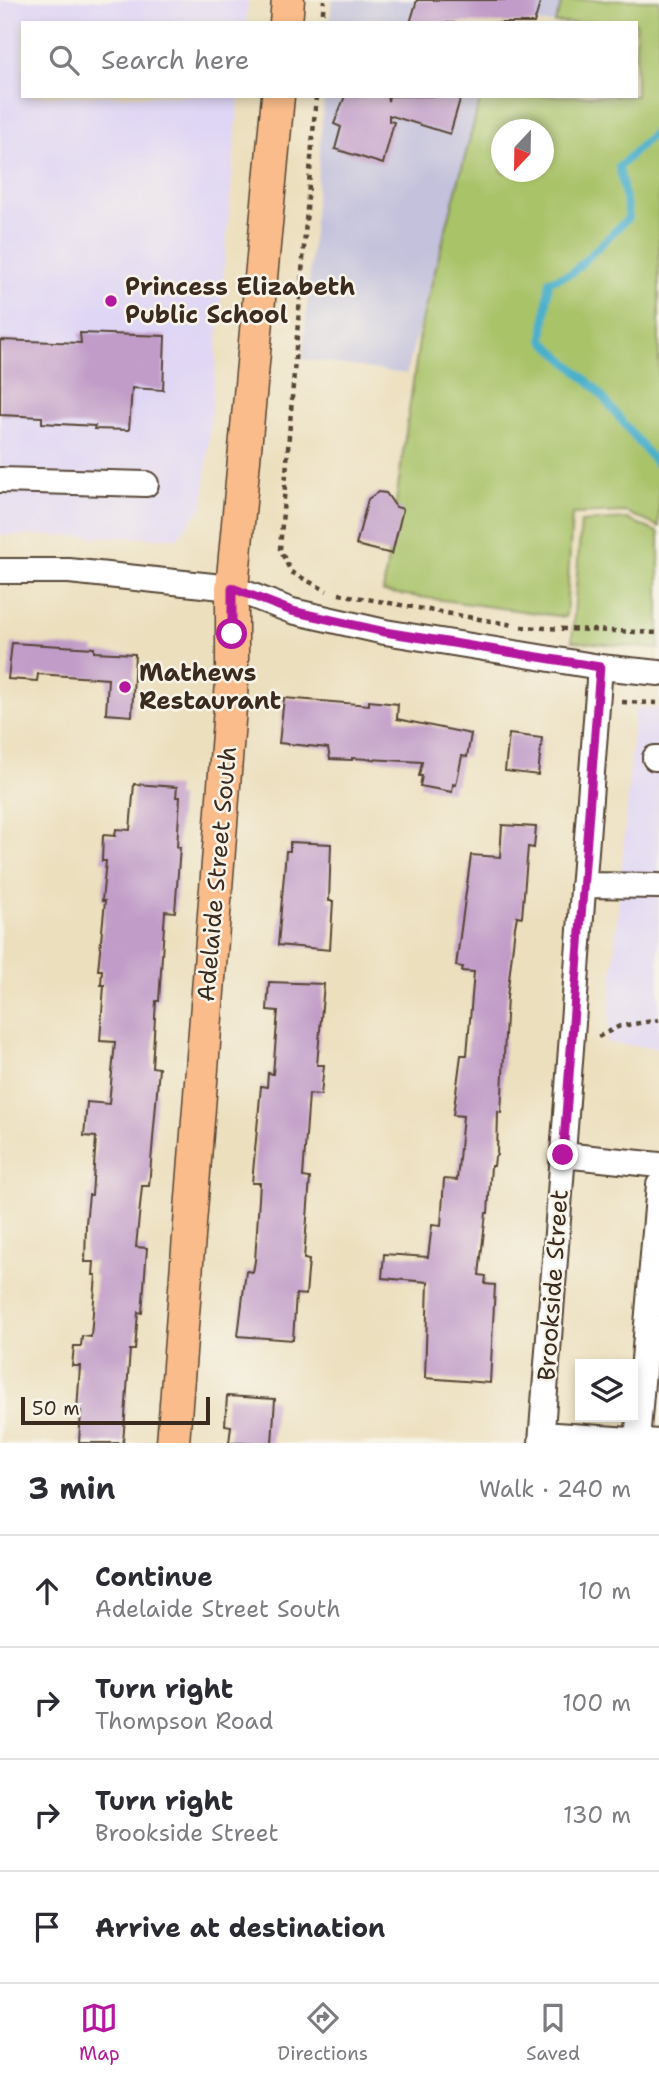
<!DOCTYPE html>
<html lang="en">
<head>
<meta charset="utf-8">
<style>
  body { margin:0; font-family:"Shantell Sans",sans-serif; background:#f7f7f7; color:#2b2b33 }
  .controls { position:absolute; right:21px; bottom:21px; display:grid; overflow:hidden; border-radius:0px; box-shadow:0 4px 10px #0003 }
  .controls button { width:63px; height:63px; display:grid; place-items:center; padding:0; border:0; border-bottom:2px solid #e1e1e2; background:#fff; color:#2b2b33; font:35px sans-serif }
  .compass { position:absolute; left:491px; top:119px; width:63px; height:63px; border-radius:50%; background:#fff; box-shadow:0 4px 10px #0003; rotate:202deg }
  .scale { position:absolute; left:21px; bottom:18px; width:189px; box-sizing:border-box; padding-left:7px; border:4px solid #3b2a1e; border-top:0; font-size:19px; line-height:24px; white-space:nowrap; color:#3b2a1e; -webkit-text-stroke:5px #f7f3e8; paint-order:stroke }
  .stop { position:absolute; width:21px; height:21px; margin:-16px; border:5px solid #b5179e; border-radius:50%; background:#fff }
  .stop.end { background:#b5179e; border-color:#fff; box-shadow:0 2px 7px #0008 }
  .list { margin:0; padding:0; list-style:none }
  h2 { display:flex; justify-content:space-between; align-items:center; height:91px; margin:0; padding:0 28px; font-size:30px }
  h2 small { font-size:23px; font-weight:400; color:#7c7c81 }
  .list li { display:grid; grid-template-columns:46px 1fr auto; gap:21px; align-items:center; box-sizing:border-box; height:112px; padding:0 28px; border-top:2px solid #e1e1e2 }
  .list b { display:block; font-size:26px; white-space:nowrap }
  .list p { margin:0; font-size:23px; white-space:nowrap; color:#7c7c81 }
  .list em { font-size:23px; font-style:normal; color:#7c7c81 }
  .icon { flex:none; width:38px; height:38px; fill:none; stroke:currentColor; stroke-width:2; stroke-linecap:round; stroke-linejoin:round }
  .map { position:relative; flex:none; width:659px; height:1443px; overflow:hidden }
  .search { position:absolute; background:#fff; box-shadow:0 4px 10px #0003; left:21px; right:21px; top:21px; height:77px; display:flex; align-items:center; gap:18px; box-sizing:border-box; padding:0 24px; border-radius:0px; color:#7c7c81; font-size:26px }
  .sheet { height:539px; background:#fff }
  nav { display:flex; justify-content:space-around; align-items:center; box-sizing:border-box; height:98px; border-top:2px solid #e1e1e2; background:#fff; font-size:19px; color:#7c7c81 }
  nav a { display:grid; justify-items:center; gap:4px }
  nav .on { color:#b5179e }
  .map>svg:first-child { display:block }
</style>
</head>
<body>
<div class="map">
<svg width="659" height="1443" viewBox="0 0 659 1443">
  <rect width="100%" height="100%" fill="#f7f3e8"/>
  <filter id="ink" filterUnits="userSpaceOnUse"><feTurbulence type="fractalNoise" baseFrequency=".0143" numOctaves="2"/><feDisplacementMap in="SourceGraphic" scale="14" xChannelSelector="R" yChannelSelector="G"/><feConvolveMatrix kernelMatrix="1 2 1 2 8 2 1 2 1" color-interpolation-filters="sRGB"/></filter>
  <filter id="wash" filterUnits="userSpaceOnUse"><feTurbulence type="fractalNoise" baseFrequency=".00686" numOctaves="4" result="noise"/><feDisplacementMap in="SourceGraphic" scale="28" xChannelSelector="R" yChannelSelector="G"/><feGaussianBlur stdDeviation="1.57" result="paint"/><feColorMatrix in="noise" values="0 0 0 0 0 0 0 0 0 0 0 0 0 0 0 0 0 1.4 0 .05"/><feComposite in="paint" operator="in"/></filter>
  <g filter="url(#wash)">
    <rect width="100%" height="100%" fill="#ecdfbd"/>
    <path fill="#dfd5f5" d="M0 0H248L246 23H23V96H239L203 506 177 538 0 535Z
      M635 708H659V1048L607 1043Z"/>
    <path fill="#c3c1db" d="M332 0H563L555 23H330Z
      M324 96H481L406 374 303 359Z"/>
    <path fill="#a9c369" stroke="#727644" stroke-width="2" fill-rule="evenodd" d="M563 0H659V527L626 512 572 514 566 617 383 592 422 320 481 96H636V23H555ZM502 130H544V172H502Z
      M627 519 659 533V649L572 641 581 522Z"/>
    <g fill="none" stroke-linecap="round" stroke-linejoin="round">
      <path stroke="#4cb0cb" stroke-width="8" d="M659 128 619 167 629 217 572 273 549 281 543 340 596 389 659 467"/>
    </g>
    <g id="blocks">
      <path fill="#c19cc8" d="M417 0H541L534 23H410Z
        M345 96H387L388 101 389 96H461L450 134 389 115V121L394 122 383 164 335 149 341 127 334 124Z
        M80 333 165 336 163 390 132 388 129 430 94 429 95 426 42 423V417L0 415V340L81 343Z
        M378 492 386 493 396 507 403 509 392 554 356 545 368 499Z
        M12 643 94 648V652L135 654 132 716 106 714 108 679 38 674 37 681 8 679Z
        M284 698 369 705V701L398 704 397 719 471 734 467 757 462 756 456 785 453 784 452 792 420 786 422 776H419L422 762 352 758V760L330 759 328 748 279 743Z
        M509 734 542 738 538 775 505 771Z
        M134 784 177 787 176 797H180L177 847H180L175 912 165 911 159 1001H156L152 1067 159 1068 149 1186H142L136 1247 147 1248 142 1313 138 1312 135 1350H130L123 1443H79L81 1411H77L80 1366H72L74 1346H81L82 1336 91 1337 96 1275H93L94 1262H85L86 1223 89 1195H92L96 1137 84 1136 87 1102 109 1104 115 1042 100 1041 104 985H101L102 970H98L105 901H102L106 861H102L103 835 115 836 116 829 130 830Z
        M502 825 536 827 534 848 528 847 522 917 517 916 515 927 507 997 501 1113 498 1112 497 1155 495 1157 494 1166H491L488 1213H486L479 1275 486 1276 485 1284 495 1285 490 1383 425 1378 428 1282 382 1278 384 1254 428 1257 432 1225 441 1226 444 1179 457 1180 463 1116 453 1115 461 1055H467L474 972 462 971 463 967 456 966 463 914 471 855 500 857Z
        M290 842 331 844 329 901H333L330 950 278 945 286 851H290Z
        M269 982 324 984 317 1065H324L321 1095 309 1094 303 1177 310 1178 304 1259 309 1260 306 1295 296 1294 293 1340 238 1336 246 1271 253 1272 255 1261 260 1183H252L261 1086 267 1087 268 1073 273 1074 278 1011 267 1010Z
        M227 1396 275 1399 272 1443H229L231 1426 225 1425Z"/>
    </g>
  </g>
  <g filter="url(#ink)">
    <use href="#blocks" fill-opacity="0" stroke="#564536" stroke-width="2"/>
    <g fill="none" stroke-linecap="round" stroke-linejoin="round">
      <g stroke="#564536" stroke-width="28">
        <path id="minor" d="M0 480 146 484
          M0 571H69L232 588 292 611 385 632 600 667 659 673
          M655 758H659
          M583 885 659 886
          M563 1155 659 1165
          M542 1434 659 1442
          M637 1441 659 1185
          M541 1443 600 667"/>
      </g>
      <g stroke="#564536" stroke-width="35">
        <path id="major" d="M286 23 288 0
          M173 1443 232 682V588L278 96"/>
      </g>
      <path stroke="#564536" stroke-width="4.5" stroke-dasharray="5 5" stroke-linecap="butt" d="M322 23 324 0
        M316 96 280 549 291 572 327 591
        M339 594 513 625
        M521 627 659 633
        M622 702 659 703
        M598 1037 620 1026 659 1020"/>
      <use href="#minor" stroke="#fff" stroke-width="24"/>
      <use href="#major" stroke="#f9bc8a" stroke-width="32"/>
    </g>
  </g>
  <g fill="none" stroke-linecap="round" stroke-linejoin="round" filter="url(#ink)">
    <path stroke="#b5179e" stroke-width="9" d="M232 634V588L292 611 385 632 600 667 563 1155"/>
  </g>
  <g fill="#b5179e" stroke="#f7f3e8" stroke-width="2.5">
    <circle cx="111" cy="301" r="7"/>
    <circle cx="125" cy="687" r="7"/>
  </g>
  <g text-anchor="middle" stroke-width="5" stroke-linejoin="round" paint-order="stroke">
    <g font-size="24" font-weight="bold" fill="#3b2a1e" stroke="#f7f3e8" text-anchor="start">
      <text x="125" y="295">Princess Elizabeth<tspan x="125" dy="28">Public School</tspan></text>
      <text x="139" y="681">Mathews<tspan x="139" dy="28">Restaurant</tspan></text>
    </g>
    <g font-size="24" fill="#3b2a1e" stroke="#f7f3e8">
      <text transform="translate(217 874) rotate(-85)" y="8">Adelaide Street South</text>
      <text transform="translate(553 1285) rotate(-86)" y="8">Brookside Street</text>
    </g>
  </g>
</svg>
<div class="controls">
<button><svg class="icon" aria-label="layers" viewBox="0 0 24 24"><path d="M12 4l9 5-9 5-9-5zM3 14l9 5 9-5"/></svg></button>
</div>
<svg class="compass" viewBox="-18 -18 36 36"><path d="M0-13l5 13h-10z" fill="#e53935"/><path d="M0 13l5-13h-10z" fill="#7c7c81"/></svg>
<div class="scale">50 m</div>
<div class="stop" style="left:232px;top:634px"></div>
<div class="stop end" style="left:563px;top:1155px"></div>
<div class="search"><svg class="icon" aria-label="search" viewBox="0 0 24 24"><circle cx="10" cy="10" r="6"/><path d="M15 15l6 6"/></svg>Search here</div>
</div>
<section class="sheet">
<h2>3 min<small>Walk · 240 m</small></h2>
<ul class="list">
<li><svg class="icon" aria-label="ahead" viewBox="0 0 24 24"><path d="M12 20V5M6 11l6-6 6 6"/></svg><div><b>Continue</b><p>Adelaide Street South</p></div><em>10 m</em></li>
<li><svg class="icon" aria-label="right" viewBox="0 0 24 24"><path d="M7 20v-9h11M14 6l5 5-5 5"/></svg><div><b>Turn right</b><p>Thompson Road</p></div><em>100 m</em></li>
<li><svg class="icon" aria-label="right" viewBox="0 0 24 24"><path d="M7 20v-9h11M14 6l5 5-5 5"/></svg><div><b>Turn right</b><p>Brookside Street</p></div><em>130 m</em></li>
<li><svg class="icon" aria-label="arrive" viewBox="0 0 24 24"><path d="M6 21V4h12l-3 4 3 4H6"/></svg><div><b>Arrive at destination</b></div></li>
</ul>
</section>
<nav>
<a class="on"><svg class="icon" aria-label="map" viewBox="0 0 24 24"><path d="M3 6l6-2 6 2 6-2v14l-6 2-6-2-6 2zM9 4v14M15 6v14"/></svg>Map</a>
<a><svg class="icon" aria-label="directions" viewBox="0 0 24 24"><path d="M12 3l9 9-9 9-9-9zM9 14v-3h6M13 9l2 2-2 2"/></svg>Directions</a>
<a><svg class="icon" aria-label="saved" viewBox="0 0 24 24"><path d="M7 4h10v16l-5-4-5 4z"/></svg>Saved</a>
</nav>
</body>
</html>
